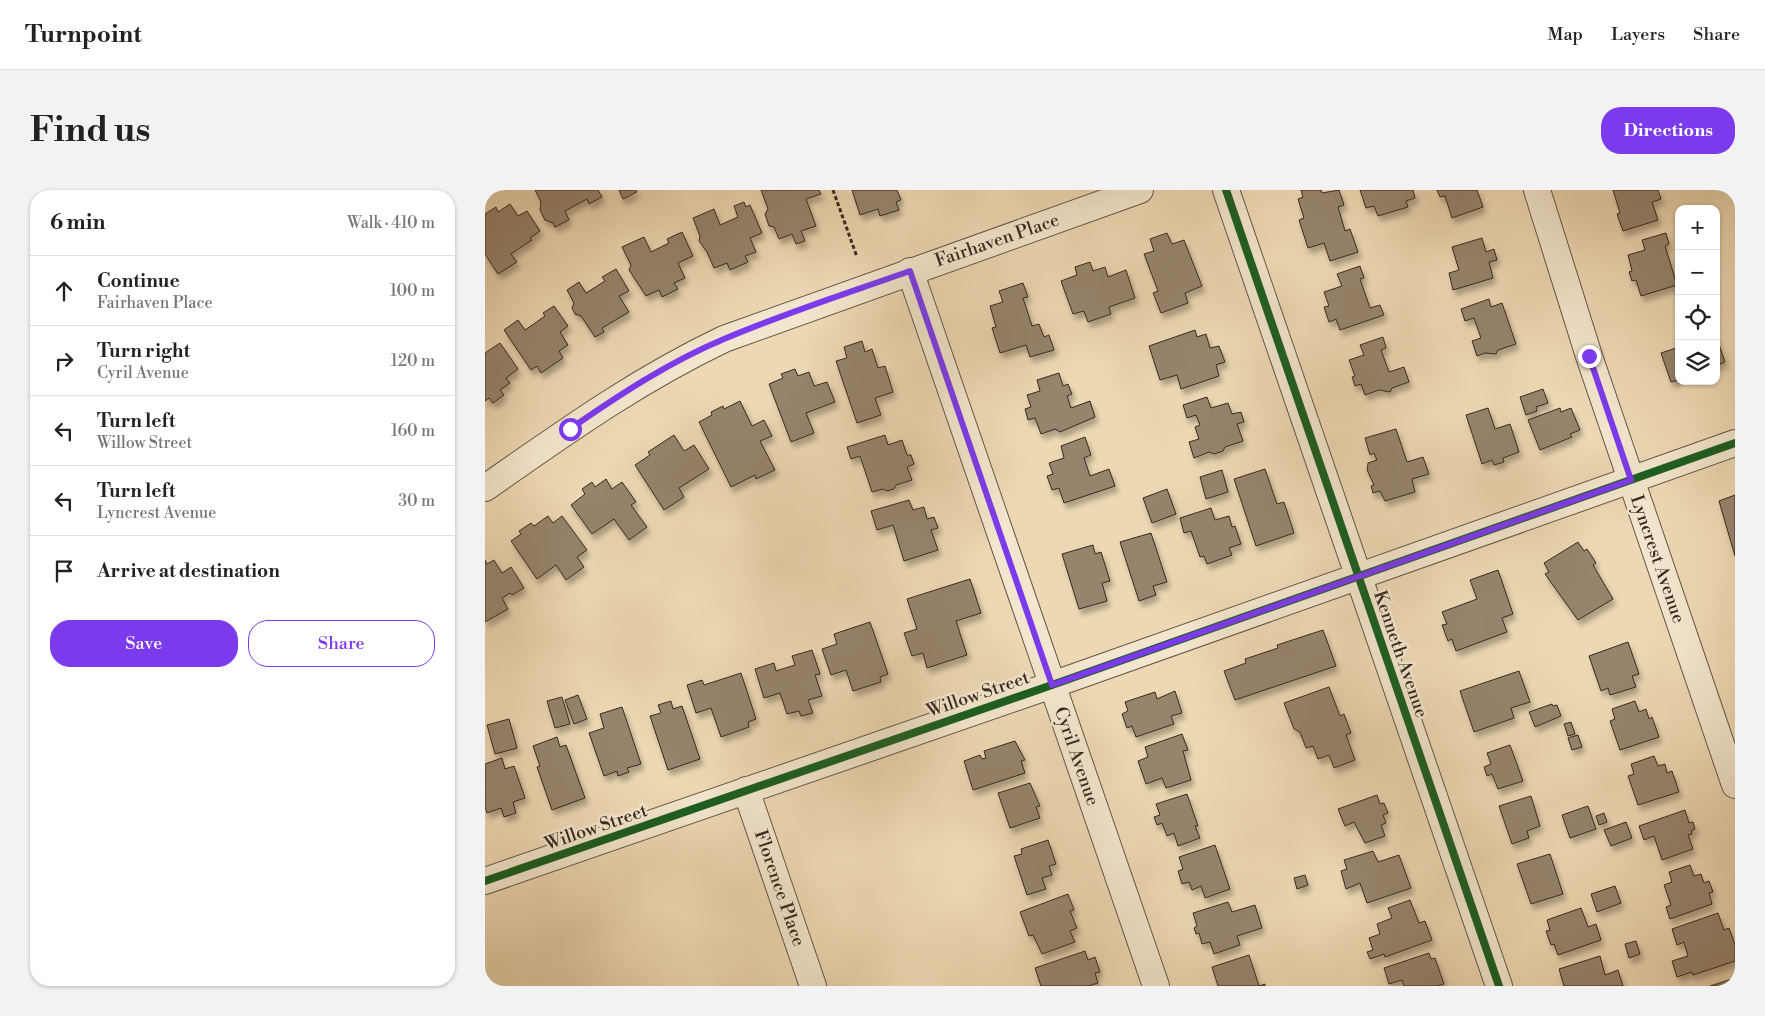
<!DOCTYPE html>
<html lang="en">
<head>
<meta charset="utf-8">
<style>
  body { margin:0; font-family:"Libre Bodoni",serif; background:#f2f2f2; color:#222 }
  .controls { position:absolute; right:15px; top:15px; display:grid; overflow:hidden; border-radius:10px; box-shadow:0 1px 4px #0004 }
  .controls button { width:45px; height:45px; display:grid; place-items:center; padding:0; border:0; border-bottom:1px solid #e0e0e0; background:#fff; color:#222; font:25px sans-serif }
  .stop { position:absolute; width:15px; height:15px; margin:-11px; border:4px solid #7c3aed; border-radius:50%; background:#fff }
  .stop.end { background:#7c3aed; border-color:#fff; box-shadow:0 1px 5px #0008 }
  .list { margin:0; padding:0; list-style:none }
  h2 { display:flex; justify-content:space-between; align-items:center; height:65px; margin:0; padding:0 20px; font-size:21px }
  h2 small { font-size:16px; font-weight:400; color:#767676 }
  .list li { display:grid; grid-template-columns:32px 1fr auto; gap:15px; align-items:center; box-sizing:border-box; height:70px; padding:0 20px; border-top:1px solid #e0e0e0 }
  .list b { display:block; font-size:19px; white-space:nowrap }
  .list p { margin:0; font-size:16px; white-space:nowrap; color:#767676 }
  .list em { font-size:16px; font-style:normal; color:#767676 }
  .actions { display:flex; gap:10px; padding:15px 20px }
  .actions a { flex:1; padding:11px 0; border:1px solid #7c3aed; border-radius:20px; text-align:center; font-size:18px; color:#7c3aed }
  .actions .main { background:#7c3aed; color:#fff }
  .icon { flex:none; width:28px; height:28px; fill:none; stroke:currentColor; stroke-width:2; stroke-linecap:round; stroke-linejoin:round }
  .map { position:relative; flex:none; width:1250px; height:796px; overflow:hidden; border-radius:20px }
  header { display:flex; align-items:center; gap:30px; box-sizing:border-box; height:70px; padding:0 25px; background:#fff; border-bottom:1px solid #e0e0e0 }
  header strong { font-size:24px }
  nav { display:flex; gap:28px; margin-inline-start:auto; font-size:18px }
  .intro { display:flex; align-items:center; justify-content:space-between; box-sizing:border-box; height:120px; padding:0 30px }
  h1 { margin:0; font-size:35px }
  .button { padding:12px 22px; border-radius:20px; background:#7c3aed; color:#fff; font-size:18px; font-weight:700 }
  main { display:flex; gap:30px; padding:0 30px }
  aside { flex:1; background:#fff; border-radius:20px; box-shadow:0 1px 4px #0004 }
  .map>svg:first-child { display:block }
</style>
</head>
<body>
<header>
<strong>Turnpoint</strong>
<nav><a>Map</a><a>Layers</a><a>Share</a></nav>
</header>
<div class="intro"><h1>Find us</h1><a class="button">Directions</a></div>
<main>
<aside>
<h2>6 min<small>Walk · 410 m</small></h2>
<ul class="list">
<li><svg class="icon" aria-label="ahead" viewBox="0 0 24 24"><path d="M12 20V5M6 11l6-6 6 6"/></svg><div><b>Continue</b><p>Fairhaven Place</p></div><em>100 m</em></li>
<li><svg class="icon" aria-label="right" viewBox="0 0 24 24"><path d="M7 20v-9h11M14 6l5 5-5 5"/></svg><div><b>Turn right</b><p>Cyril Avenue</p></div><em>120 m</em></li>
<li><svg class="icon" aria-label="left" viewBox="0 0 24 24"><path d="M17 20v-9H6M10 6l-5 5 5 5"/></svg><div><b>Turn left</b><p>Willow Street</p></div><em>160 m</em></li>
<li><svg class="icon" aria-label="left" viewBox="0 0 24 24"><path d="M17 20v-9H6M10 6l-5 5 5 5"/></svg><div><b>Turn left</b><p>Lyncrest Avenue</p></div><em>30 m</em></li>
<li><svg class="icon" aria-label="arrive" viewBox="0 0 24 24"><path d="M6 21V4h12l-3 4 3 4H6"/></svg><div><b>Arrive at destination</b></div></li>
</ul>
<div class="actions"><a class="main">Save</a><a>Share</a></div>
</aside>
<div class="map">
<svg width="1250" height="796" viewBox="0 0 1250 796">
  <defs>
    <filter id="shadow"><feDropShadow dx="3" dy="5.5" stdDeviation="2.5" flood-color="#0004"/></filter>
  </defs>
  <rect width="100%" height="100%" fill="#edd8b3"/>
  <filter id="stains"><feTurbulence type="fractalNoise" baseFrequency=".004" numOctaves="4"/><feColorMatrix values="0 0 0 0 .2 0 0 0 0 .09 0 0 0 0 .02 0 0 0 .5 -.17"/></filter>
  <radialGradient id="worn" r=".72"><stop offset=".6" stop-color="#630" stop-opacity="0"/><stop offset="1" stop-color="#630" stop-opacity=".3"/></radialGradient>
  <path fill="#96846d" stroke="#382921" filter="url(#shadow)" d="M50 0H113L117 7 104 14 102 9 80 21 84 30 70 37 68 33 60 30 55 20 56 12Z
    M134 0H151L152 2 138 9Z
    M276 0H334L336 4 321 9 331 36 316 41 320 51 311 54 307 44 294 49 289 37 284 36 280 24 283 19Z
    M367 0H412L416 10 411 12 414 20 395 26 393 19 375 25Z
    M816 0H836L837 3 854 0 859 15 853 17 860 41 865 39 873 62 845 71 839 53 823 58 814 30 819 28 813 9 818 7Z
    M875 0H928L930 8 921 11 923 17 893 26 889 16 881 18Z
    M952 0H992L998 17 967 28 960 6 955 7Z
    M1128 0H1173L1176 9 1167 12 1173 30 1138 41 1132 24 1135 23Z
    M259 12 261 17 265 15 277 43 265 48 271 62 260 66 263 72 245 80 242 73 229 78 222 62 214 51 215 46 208 28 229 19 235 35 253 27 249 16Z
    M25 14 33 26 42 21 55 41 45 48 47 50 26 64 32 72 13 84 0 64V24L11 17 13 22Z
    M197 42 208 66 193 73 200 88 189 93 193 99 177 107 174 100 161 106 144 80 146 75 137 57 159 47 166 62 184 53 182 49Z
    M682 43 687 54 699 50 717 96 700 103 703 113 676 123 668 103 673 101 659 64 669 61 665 49Z
    M1181 43 1184 54 1180 56 1192 95 1156 106 1151 90 1147 91 1144 82 1147 81 1143 65 1160 60 1157 50Z
    M997 48 1001 62 1009 59 1012 70 1004 72 1008 88 968 100 964 83 974 80 967 57Z
    M605 72 608 81 620 77 623 87 641 80 650 108 624 117 626 124 603 132 599 121 588 124 576 91 592 85 590 77Z
    M875 76 879 88 875 89 885 118 895 115 899 125 855 140 851 129 844 132 839 117 844 116 839 102 857 96 852 84Z
    M131 79 144 101 134 106 144 122 117 138 119 142 110 147 96 126 90 124 87 118 89 113 82 100 94 92 101 103 120 91 117 87Z
    M538 93 543 107 538 108 547 136 554 134 559 147 564 145 569 160 545 167 541 155 515 163 507 138 511 137 505 116 518 112 514 101Z
    M1004 109 1006 117 1017 113 1031 154 1013 160 1011 164 1000 163 992 166 987 151 996 148 989 128 980 131 976 119Z
    M69 116 83 136 75 142 83 155 74 161 78 168 56 183 52 176 46 180 19 140 33 130 40 140 60 126 58 123Z
    M710 140 712 147 721 144 725 158 734 156 740 172 731 175 734 186 696 199 692 185 675 190 664 156Z
    M1231 146 1240 172 1231 176Z
    M898 147 901 158 896 160 904 182 919 177 924 192 907 198 905 202 894 200 880 205 876 194 870 196 867 187 870 186 864 170 879 165 875 155Z
    M377 151 380 162 387 159 393 178 400 176 408 202 390 208 396 225 372 233 351 171 362 168 359 157Z
    M15 153 33 179 21 188 25 193 15 200 19 205 8 213 4 208 0 211V163Z
    M1194 157V190L1186 192 1176 163Z
    M310 179 313 186 324 182 329 196 342 192 350 212 321 223 329 243 306 252 284 194 298 188 296 184Z
    M574 183 578 196 583 194 587 204 582 206 586 218 605 211 610 227 575 242 570 239 556 244 550 228 543 230 540 219 546 217 542 205 555 201 552 190Z
    M1058 199 1063 213 1051 217 1052 221 1041 225 1035 207Z
    M722 207 726 218 743 213 747 224 756 222 759 232 752 234 758 251 740 257 738 261 729 264 724 262 709 268 704 252 714 249 710 237 715 235 711 225 702 228 698 215Z
    M255 211 267 236 279 230 287 246 275 251 290 280 271 289 270 285 246 297 214 232 227 225 226 222 238 216 239 219Z
    M1003 218 1010 239 1025 234 1034 262 1018 268 1019 272 1009 275 1007 270 997 274 981 225Z
    M1075 218 1076 222 1086 218 1095 240 1085 244 1087 247 1055 260 1043 230Z
    M911 239 922 272 938 267 944 284 927 289 930 302 900 311 895 301 888 303 886 296 889 295 882 280 883 273 892 270 889 263 885 265 880 248Z
    M189 245 199 261 209 255 224 279 194 298 199 307 179 320 150 275 165 265 163 262Z
    M400 245 403 255 417 250 422 265H426L429 274 422 277 427 290 411 295 409 299 402 301 398 299 387 302 375 266 366 269 362 257Z
    M600 247 606 265 599 268 605 286 624 279 630 296 579 313 574 298 567 300 562 286 568 284 564 273 579 268 576 256Z
    M780 279 792 314 799 312 809 343 771 356 749 289Z
    M737 280 743 302 721 309 715 287Z
    M121 289 127 299 137 292 151 312 146 315 162 337 144 350 129 329 107 344 86 315 100 304 97 299 107 292 110 297Z
    M682 299 691 324 667 333 658 308Z
    M1250 305V366L1234 311Z
    M424 310 428 320 439 317 442 329 449 327 453 338 446 340 453 360 419 371 408 335 392 340 386 321Z
    M726 318 730 330 744 326 747 337 750 336 756 354 744 358 747 365 722 374 719 366 715 367 706 341 699 343 695 328Z
    M63 326 68 333 77 326 102 360 92 367 99 377 81 390 71 375 52 389 26 351 36 344 34 341 46 333 49 336Z
    M666 343 682 392 668 396 671 405 654 411 635 352Z
    M1093 352 1099 361 1102 359 1111 373 1108 375 1128 409 1093 430 1060 384 1064 382 1059 373Z
    M608 355 610 364 616 362 625 391 617 393 622 411 594 419 577 364Z
    M0 370 2 374 9 370 17 383 26 377 39 398 27 405 25 403 17 408 23 419 0 432Z
    M1013 380 1028 424 1017 428 1022 442 971 461 967 449 963 451 957 435 962 434 957 422 992 409 985 390Z
    M485 389 496 423 471 431 482 465 442 478 438 463 427 466 419 443 432 439 422 409Z
    M385 432 403 484 395 487 396 492 368 501 361 480 346 485 337 459 352 454 349 444Z
    M838 440 851 476 750 510 739 481 761 473 760 469 793 458 792 455Z
    M1143 452 1154 484 1147 486 1151 497 1125 505 1123 498 1116 501 1104 466Z
    M327 460 335 484 330 485 337 506 323 510 328 523 316 526 314 521 302 524 295 503 279 508 270 479 289 473 291 481 310 475 307 466Z
    M1034 481 1045 512 1026 518 1029 528 989 542 975 501Z
    M256 483 271 529 263 532 264 537 236 547 226 518 211 523 202 495 217 490 219 495Z
    M844 497 855 526 859 524 866 543 861 545 870 570 849 578 844 565 833 569 828 556 821 558 815 542 809 539 799 513Z
    M690 501 697 523 686 526 689 534 651 547 647 536 642 538 637 524 643 521 640 512 670 502 672 509Z
    M93 505 102 529 89 534 80 510Z
    M77 507 85 534 70 538 62 511Z
    M186 511 188 519 197 516 215 569 183 580 165 526 176 523 173 515Z
    M1150 511 1154 522 1161 519 1164 529 1167 527 1174 547 1135 560 1125 531 1130 529 1127 519Z
    M1067 514 1068 516 1072 515 1076 526 1050 537 1044 522Z
    M137 517 156 574 142 578 144 582 133 586 132 581 119 586 104 543 119 538 115 524Z
    M24 529 32 558 10 564 2 535Z
    M1086 532 1090 544 1083 546 1079 534Z
    M697 544 703 560 698 561 706 590 681 598 677 588 661 594 653 571 663 567 660 557Z
    M1093 545 1097 557 1087 560 1083 548Z
    M72 547 75 557 81 555 100 608 67 620 52 577 55 576 48 556Z
    M530 551 540 570 536 571 540 583 488 600 479 571 495 565 497 569 501 568 499 561Z
    M1025 555 1038 591 1013 599 1007 584 1002 586 999 577 1006 574 1002 563Z
    M1169 566 1173 576 1180 574 1182 583 1187 581 1194 602 1153 615 1143 586 1149 584 1146 574Z
    M17 568 20 579 29 576 40 608 28 612 31 623 19 627 16 618 2 623 0 617V574Z
    M545 593 555 616 551 617 555 628 525 638 513 603Z
    M702 604 713 636H710L715 648 693 656 689 643 682 646 677 633 672 635 669 627 675 625 671 614Z
    M892 605 895 614 899 613 903 623 898 625 901 633 896 635 900 646 880 653 869 632 860 636 853 619Z
    M1046 606 1055 636 1042 641 1044 648 1027 654 1014 616Z
    M1103 616 1111 639 1085 648 1077 625Z
    M1200 620 1204 633 1208 632 1210 639 1206 641 1207 644 1203 645 1208 659 1177 670 1169 646 1159 650 1154 636Z
    M1119 623 1122 632 1114 635 1111 626Z
    M1141 632 1147 648 1126 656 1119 640Z
    M563 650 571 674 564 676 567 685 557 688 561 699 542 705 529 666 537 664 536 659Z
    M730 655 745 699 720 708 716 696 707 700 704 692 697 694 693 681 698 679 694 667Z
    M888 661 893 672 914 665 926 698 882 713 875 693 861 699 856 681 862 679 859 670Z
    M1065 664 1078 704 1046 714 1032 674Z
    M1205 675 1209 686 1216 684 1219 693 1224 691 1228 702 1224 703 1227 714 1185 729 1181 717 1186 715 1179 695 1187 692 1184 682Z
    M820 685 823 695 812 699 809 688Z
    M1130 696 1136 713 1112 722 1106 704Z
    M583 704 589 720 585 721 592 738 585 741 590 752 557 764 548 745 544 746 535 722Z
    M925 710 934 733 940 731 947 750 900 767 899 764 885 769 882 762 888 760 884 748 895 744 892 734 907 728 903 718Z
    M743 712 747 722 770 715 777 738 752 746 755 755 729 764 725 752 717 754 714 743 711 744 709 738 712 736 708 723Z
    M1096 718 1103 737 1111 734 1116 750 1073 765 1069 754 1066 755 1061 741 1065 740 1062 730Z
    M1233 723 1239 740 1244 738 1250 755V771L1208 785 1207 782 1192 787 1187 771 1203 766 1199 752 1192 755 1187 739Z
    M1151 751 1155 764 1144 768 1140 754Z
    M600 761 603 770 610 767 615 782 610 783 613 793 603 796H556L550 778Z
    M944 763 946 769 950 768 959 794 952 796H919L917 790 904 794 899 778Z
    M764 765 774 796 780 794V796H733L727 777Z
    M1115 766 1120 785 1133 780 1138 796H1079L1074 779Z
    M1250 788V796H1225Z"/>
  <g fill="none" stroke-linecap="round" stroke-linejoin="round">
    <g stroke="#655546" stroke-width="28">
      <path id="street" d="M741 0 1014 796
        M1052 0 1104 166 1250 595
        M425 81 671 796
        M0 298C79 243 151 191 239 149L655 0
        M261 600 328 796
        M0 691 567 495 1250 253"/>
    </g>
    <path stroke="#382921" stroke-width="3" stroke-dasharray="4 2.5" stroke-linecap="butt" d="M348 0 372 67"/>
    <use href="#street" stroke="#f3e6ce" stroke-width="26"/>
    <g stroke="#f3e6ce" stroke-width="11">
      <path id="cycleway" d="M741 0 1014 796
        M0 691 567 495 1250 253"/>
    </g>
    <use href="#cycleway" stroke="#1b5e20" stroke-width="8"/>
  </g>
  <g fill="none" stroke-linecap="round" stroke-linejoin="round">
    <path stroke="#7c3aed" stroke-width="6" d="M85 239C134 205 184 172 239 149 300 123 363 103 425 81L567 495 1146 290 1104 166"/>
  </g>
  <g text-anchor="middle" stroke-width="5" stroke-linejoin="round" paint-order="stroke">
    <g font-size="18" fill="#382921" stroke="#f3e6ce">
      <text transform="translate(512 50) rotate(-19)" y="6">Fairhaven Place</text>
      <text transform="translate(1173 369) rotate(71)" y="6">Lyncrest Avenue</text>
      <text transform="translate(916 464) rotate(71)" y="6">Kenneth Avenue</text>
      <text transform="translate(493 504) rotate(-19)" y="6">Willow Street</text>
      <text transform="translate(592 566) rotate(71)" y="6">Cyril Avenue</text>
      <text transform="translate(111 637) rotate(-19)" y="6">Willow Street</text>
      <text transform="translate(295 698) rotate(71)" y="6">Florence Place</text>
    </g>
  </g>
  <rect width="100%" height="100%" filter="url(#stains)"/>
  <rect width="100%" height="100%" fill="url(#worn)"/>
</svg>
<div class="controls">
<button>+</button>
<button>−</button>
<button><svg class="icon" aria-label="locate" viewBox="0 0 24 24"><circle cx="12" cy="12" r="6"/><path d="M12 2v4M12 18v4M2 12h4M18 12h4"/></svg></button>
<button><svg class="icon" aria-label="layers" viewBox="0 0 24 24"><path d="M12 4l9 5-9 5-9-5zM3 14l9 5 9-5"/></svg></button>
</div>
<div class="stop" style="left:85px;top:239px"></div>
<div class="stop end" style="left:1104px;top:166px"></div>
</div>
</main>
</body>
</html>
